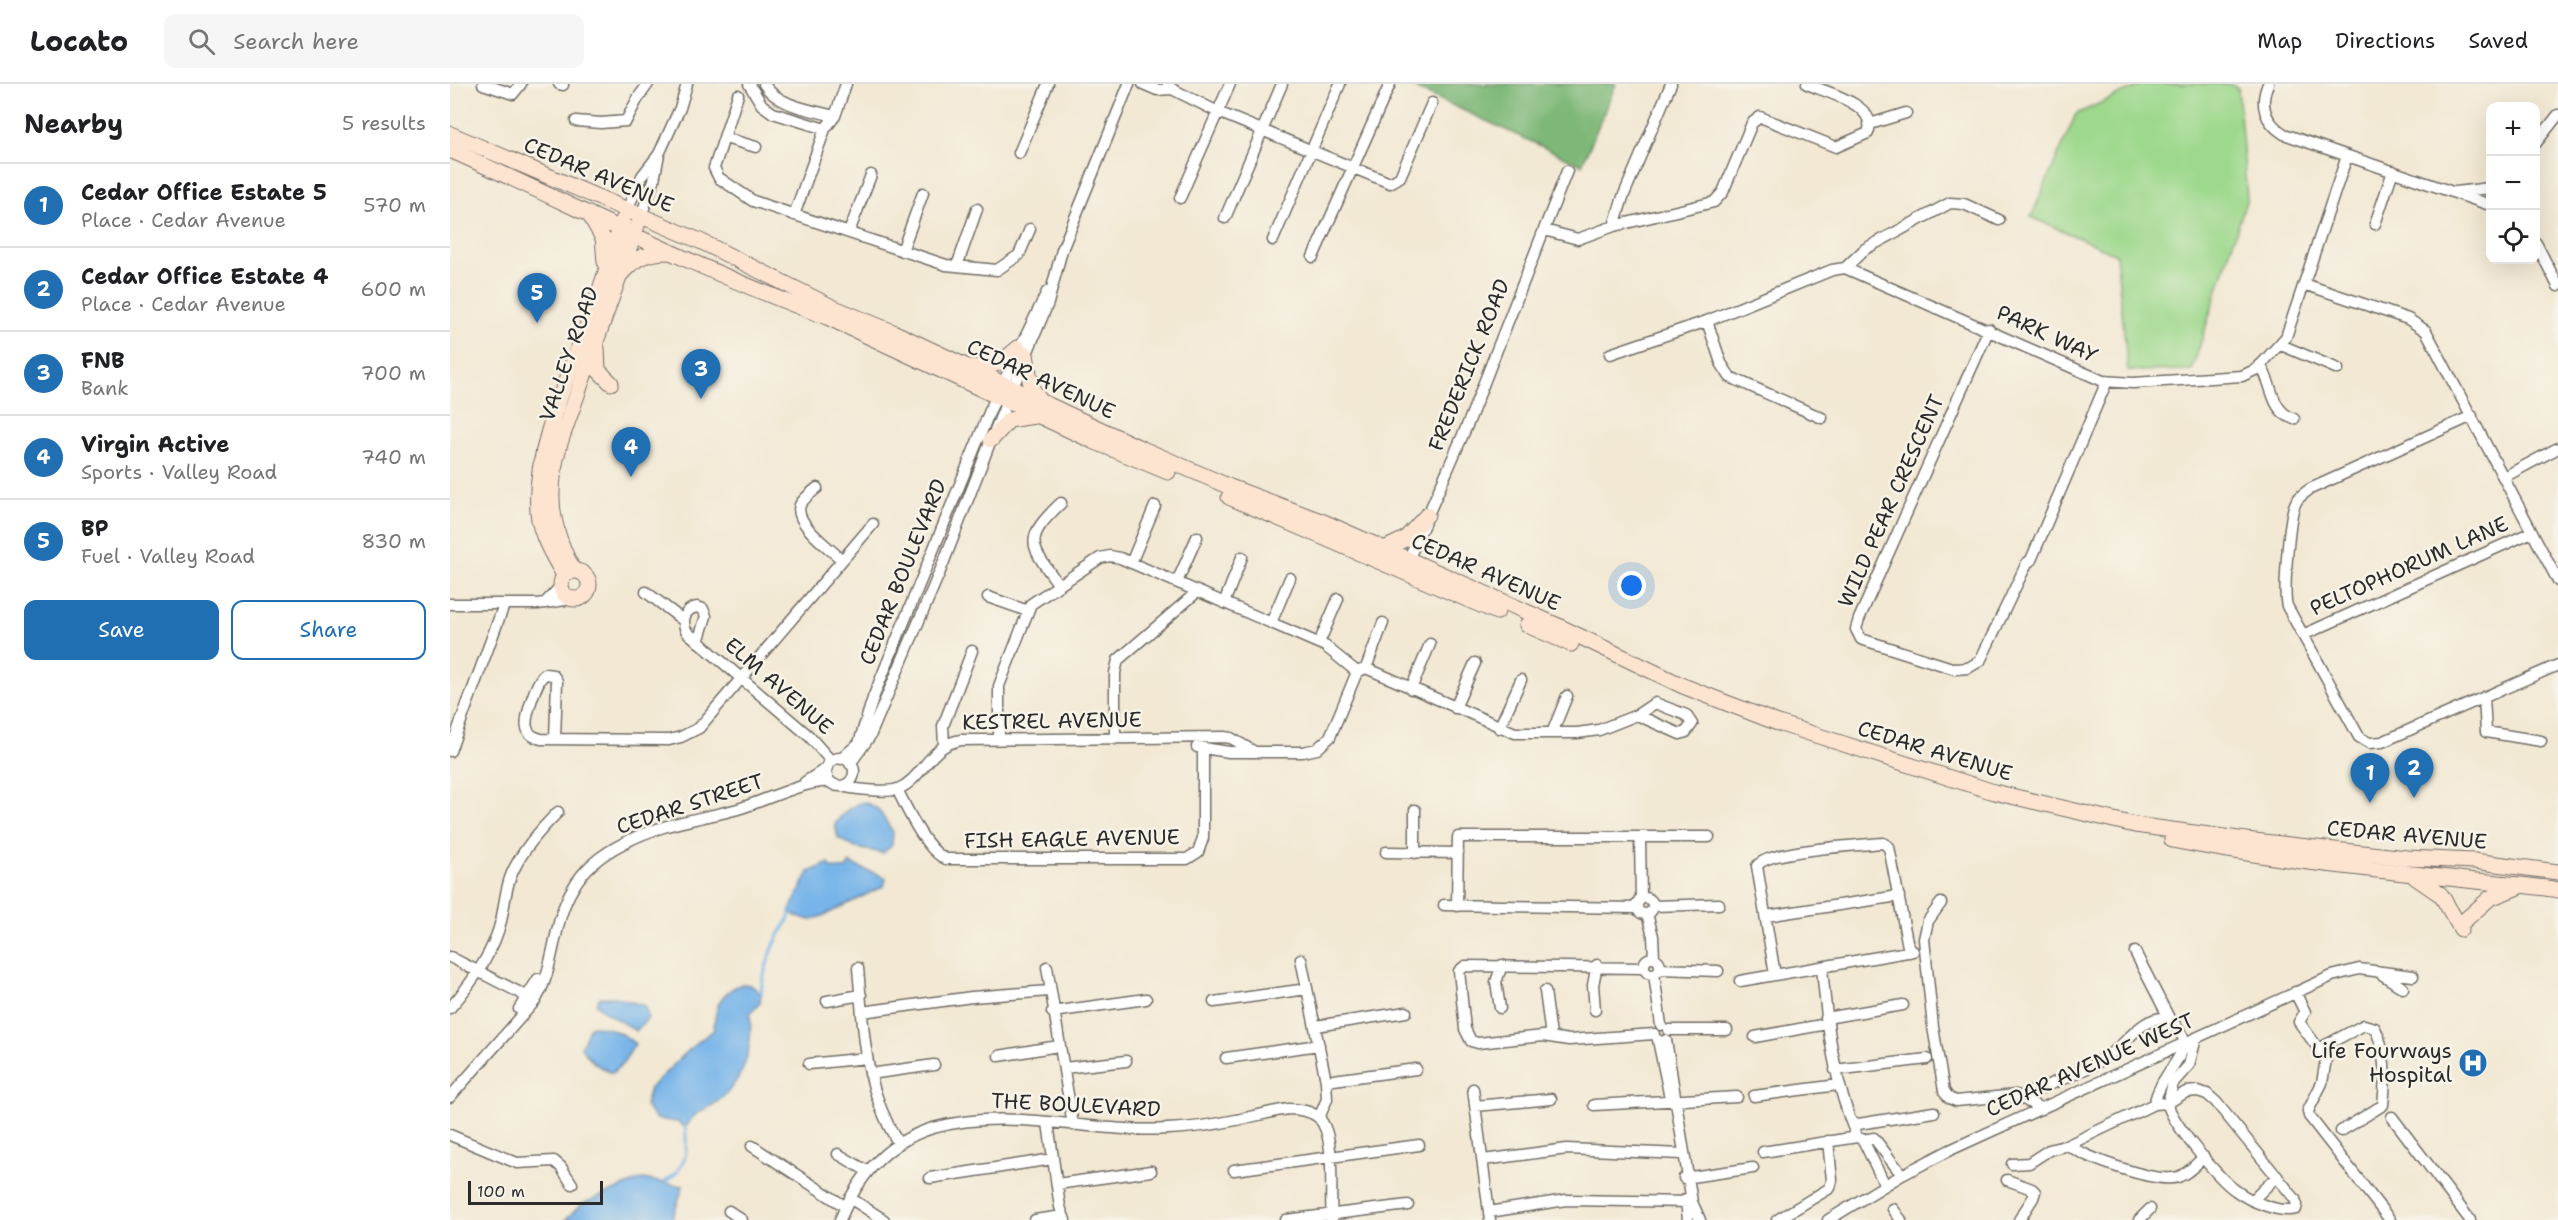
<!DOCTYPE html>
<html lang="en">
<head>
<meta charset="utf-8">
<style>
  body { margin:0; font-family:"Shantell Sans",sans-serif; background:#f6f6f6; color:#202124 }
  .controls { position:absolute; right:18px; top:18px; display:grid; overflow:hidden; border-radius:12px; box-shadow:0 6px 24px #0002 }
  .controls button { width:54px; height:54px; display:grid; place-items:center; padding:0; border:0; border-bottom:2px solid #e0e0e0; background:#fff; color:#202124; font:30px sans-serif }
  .scale { position:absolute; left:18px; bottom:15px; width:135px; box-sizing:border-box; padding-left:6px; border:3px solid #2b2b2b; border-top:0; font-size:16px; line-height:21px; white-space:nowrap; color:#2b2b2b; -webkit-text-stroke:4px #f7f3e8; paint-order:stroke }
  .you { position:absolute; left:1182px; top:502px; width:21px; height:21px; margin:-15px; border:4px solid #fff; border-radius:50%; background:#1a73e8; box-shadow:0 0 0 9px #1a73e833 }
  .badge { display:grid; place-items:center; width:39px; height:39px; border-radius:50%; background:#1f6fb2; color:#fff; font-size:20px; font-weight:700 }
  .pin { position:absolute; translate:-50% -50px; filter:drop-shadow(0 2px 3px #0008) }
  .pin::after { content:''; position:absolute; top:32px; width:21px; height:18px; background:inherit; clip-path:polygon(0 0,100% 0,50% 100%) }
  .list { margin:0; padding:0; list-style:none }
  h2 { display:flex; justify-content:space-between; align-items:center; height:78px; margin:0; padding:0 24px; font-size:26px }
  h2 small { font-size:20px; font-weight:400; color:#757577 }
  .list li { display:grid; grid-template-columns:39px 1fr auto; gap:18px; align-items:center; box-sizing:border-box; height:84px; padding:0 24px; border-top:2px solid #e0e0e0 }
  .list b { display:block; font-size:22px; white-space:nowrap }
  .list p { margin:0; font-size:20px; white-space:nowrap; color:#757577 }
  .list em { font-size:20px; font-style:normal; color:#757577 }
  .actions { display:flex; gap:12px; padding:18px 24px }
  .actions a { flex:1; padding:14px 0; border:2px solid #1f6fb2; border-radius:12px; text-align:center; font-size:21px; color:#1f6fb2 }
  .actions .main { background:#1f6fb2; color:#fff }
  .icon { flex:none; width:33px; height:33px; fill:none; stroke:currentColor; stroke-width:2; stroke-linecap:round; stroke-linejoin:round }
  .map { position:relative; flex:none; width:2108px; height:1136px; overflow:hidden }
  header { display:flex; align-items:center; gap:36px; box-sizing:border-box; height:84px; padding:0 30px; background:#fff; border-bottom:2px solid #e0e0e0 }
  header strong { font-size:28px }
  nav { display:flex; gap:33px; margin-inline-start:auto; font-size:21px }
  .search { width:420px; height:54px; background:#f6f6f6; display:flex; align-items:center; gap:15px; box-sizing:border-box; padding:0 21px; border-radius:12px; color:#757577; font-size:22px }
  main { display:flex }
  aside { flex:1; background:#fff }
  .map>svg:first-child { display:block }
</style>
</head>
<body>
<header>
<strong>Locato</strong>
<div class="search"><svg class="icon" aria-label="search" viewBox="0 0 24 24"><circle cx="10" cy="10" r="6"/><path d="M15 15l6 6"/></svg>Search here</div>
<nav><a>Map</a><a>Directions</a><a>Saved</a></nav>
</header>
<main>
<aside>
<h2>Nearby<small>5 results</small></h2>
<ul class="list">
<li><span class="badge">1</span><div><b>Cedar Office Estate 5</b><p>Place · Cedar Avenue</p></div><em>570 m</em></li>
<li><span class="badge">2</span><div><b>Cedar Office Estate 4</b><p>Place · Cedar Avenue</p></div><em>600 m</em></li>
<li><span class="badge">3</span><div><b>FNB</b><p>Bank</p></div><em>700 m</em></li>
<li><span class="badge">4</span><div><b>Virgin Active</b><p>Sports · Valley Road</p></div><em>740 m</em></li>
<li><span class="badge">5</span><div><b>BP</b><p>Fuel · Valley Road</p></div><em>830 m</em></li>
</ul>
<div class="actions"><a class="main">Save</a><a>Share</a></div>
</aside>
<div class="map">
<svg width="2108" height="1136" viewBox="0 0 2108 1136">
  <rect width="100%" height="100%" fill="#f7f3e8"/>
  <filter id="ink" filterUnits="userSpaceOnUse"><feTurbulence type="fractalNoise" baseFrequency=".0167" numOctaves="2"/><feDisplacementMap in="SourceGraphic" scale="12" xChannelSelector="R" yChannelSelector="G"/><feConvolveMatrix kernelMatrix="1 2 1 2 8 2 1 2 1" color-interpolation-filters="sRGB"/></filter>
  <filter id="wash" filterUnits="userSpaceOnUse"><feTurbulence type="fractalNoise" baseFrequency=".008" numOctaves="4" result="noise"/><feDisplacementMap in="SourceGraphic" scale="24" xChannelSelector="R" yChannelSelector="G"/><feGaussianBlur stdDeviation="1.35" result="paint"/><feColorMatrix in="noise" values="0 0 0 0 0 0 0 0 0 0 0 0 0 0 0 0 0 1.4 0 .05"/><feComposite in="paint" operator="in"/></filter>
  <g filter="url(#wash)">
    <rect width="100%" height="100%" fill="#f2e8d3"/>
    <path fill="#9dd88c" stroke="#64825c" stroke-width="1.5" d="M1693 0H1779L1788 4 1797 114 1742 286 1678 287 1666 170 1581 133 1626 30Z"/>
    <path fill="#7eb878" stroke="#547252" stroke-width="1.5" d="M956 0H1166L1132 81Z"/>
    <path fill="#76b4e9" stroke="#50708a" stroke-width="1.5" d="M415 718 428 725 443 748 442 761 433 769 406 764 388 754 385 740C394 728 400 721 415 718Z
      M379 779 381 784 396 785 400 779C412 786 424 788 436 794L434 802 375 831 361 836 345 832 340 826 359 788Z
      M292 900 301 901 311 910 310 919 300 930C303 964 295 996 267 1018 261 1023 246 1029 243 1033 239 1036 240 1040 235 1043L227 1038 206 1035 195 1022 200 1004 246 959 264 946C265 923 269 909 292 900Z
      M150 913H165L196 922 198 934 186 947 156 929 146 920Z
      M140 942C158 942 172 948 185 960L173 979 162 989C148 983 139 976 131 963Z
      M192 1095 233 1102 222 1136H115L132 1120Z"/>
    <g fill="none" stroke-linecap="round" stroke-linejoin="round">
      <path stroke="#76b4e9" stroke-width="3" d="M311 910C311 895 321 866 329 851 334 842 340 838 340 826
        M215 1098C238 1083 238 1066 235 1041"/>
    </g>
  </g>
  <g filter="url(#ink)">
    <g fill="none" stroke-linecap="round" stroke-linejoin="round">
      <g stroke="#716d66" stroke-width="13">
        <path id="street" d="M33 0 63 10 71 0
          M109 0 113 1
          M299 0 312 21 323 29 375 45
          M314 0C327 22 362 26 385 32
          M693 0 707 6 722 5
          M718 0 722 5 768 28 940 99 950 93 982 19
          M1818 0C1809 21 1815 38 1834 50L2040 121
          M288 11 264 84 269 94 303 117 496 181 547 186 569 171 580 145
          M126 37 151 39 176 37 188 14 198 0
          M1420 40 1456 29
          M275 54 306 63
          M2086 59 2108 31
          M569 69 598 0
          M2006 108 2040 104
          M730 114 780 0
          M177 126 192 92 209 70 230 24 237 0
          M344 131 375 45 385 32 396 0
          M191 132 204 96 209 70
          M775 134 832 0
          M1925 140 1943 87
          M1164 142 1173 113 1221 0
          M1094 146 1128 155 1164 142 1264 118 1273 108 1302 39 1310 33 1386 63 1418 49C1429 21 1378 9 1357 0
          M399 148 421 91
          M823 156 890 0
          M2086 159 2108 202
          M452 167 473 109
          M863 173 940 0
          M507 182 527 125
          M1395 184 1415 165 1500 119 1514 120 1549 136
          M1854 200 1958 235 1976 247 2108 497
          M1257 237 1271 279 1280 293 1372 334
          M1539 245 1409 535 1406 545 1411 555 1505 585 1518 584 1530 577 1577 479 1581 476 1657 297
          M1831 261 1888 285
          M1160 270 1257 237 1382 186 1395 184 1653 297 1683 299 1792 292 1807 285 1836 253 1897 72
          M1810 281C1824 300 1819 326 1844 335
          M2022 332 1860 405C1855 409 1849 412 1846 418 1839 429 1833 509 1837 522L1909 653 1919 659 1932 658 2108 581
          M2054 393 2108 364
          M367 404C361 409 353 415 350 421 343 439 381 465 392 476
          M681 479 705 422
          M956 481 1019 337 1117 87
          M727 498 747 453
          M609 501C580 461 572 456 611 419
          M196 508 234 537
          M538 513 578 527
          M95 519 111 502
          M774 519 792 473
          M0 520H88L122 515
          M821 539 840 494
          M1853 551 2082 448
          M248 558 256 532 253 525 247 523C234 525 231 538 237 548L359 652 381 677
          M869 559 888 515
          M916 584 933 539
          M907 588 916 584 1065 649H1127L1149 646 1187 631 1205 619 1236 631 1242 640 1236 648 1230 650 1187 631
          M961 605 980 560
          M2034 613 2036 648 2091 657
          M1005 624 1025 579
          M1049 644 1071 596
          M1102 649 1117 612
          M105 655 107 597 103 591 95 590C87 595 74 634 77 644 79 651 84 653 91 655L219 656 231 653 249 644 423 440
          M549 655V602L581 520 650 474 660 472 670 474 875 562 907 588
          M665 655V589L668 576 747 508
          M494 661 493 642 522 567
          M747 663 779 668H853L867 665 880 653 907 588
          M0 667 54 521
          M376 688a14 14 0 1 1 28 0a14 14 0 1 1-28 0Z
          M391 675 409 659 423 614 541 324 597 208
          M400 680 420 652 491 485 541 356 598 219 612 166 679 0
          M355 698 377 684
          M391 702C402 705 437 709 448 705 473 695 479 661 511 656L774 653 781 654 805 668
          M447 705C457 725 476 767 496 775H737L748 768 753 754V666
          M1190 753 1191 815
          M936 768 1008 769
          M965 769V726
          M1187 822a8 8 0 1 1 16 0a8 8 0 1 1-16 0Z
          M1491 819 1478 837 1474 855 1483 943 1494 1007 1499 1014 1506 1017 1566 1011 1592 1025
          M994 821 1187 824
          M1007 822 1008 753H1259
          M1203 822 1269 820
          M1197 830 1203 852 1204 874
          M1316 832 1449 812
          M1685 868 1720 936
          M0 873 82 915
          M1194 882a8 8 0 1 1 16 0a8 8 0 1 1-16 0Z
          M851 875 876 997 877 1015 869 1034
          M597 883 623 1041
          M1372 883C1377 942 1384 999 1407 1053L1413 1056 1435 1101
          M408 884C414 948 413 1001 448 1059
          M1194 884 1015 882 1009 887 1015 945 1021 957 1028 959 1093 952 1119 956 1204 950
          M1210 885 1268 887
          M1930 889 1953 904
          M1204 890 1211 941
          M1325 891 1307 782C1317 766 1411 761 1433 759L1439 763 1459 868
          M1290 897 1463 867
          M1095 907 1101 952
          M1845 908 1855 928 1849 938 1876 975 1872 999 1858 1027 1859 1032 1940 1136
          M377 917 411 911
          M764 918 857 905
          M0 924C22 899 43 870 51 837 55 819 56 799 65 783 75 763 92 744 108 728
          M1050 924 1046 898 1052 881
          M69 925 88 895
          M1145 926 1143 901 1147 881
          M412 928 522 913 599 907
          M602 928 696 915
          M1376 934 1453 921
          M866 942 956 928
          M1219 946H1277
          M1305 953 1377 940
          M1746 954 1739 981 1723 999 1718 1019 1704 1020 1618 1061C1636 1074 1707 1100 1728 1093 1738 1090 1746 1080 1754 1073
          M1208 956 1220 1014
          M1216 956 1242 1118 1250 1136
          M1870 964 1914 941 1925 944C1936 967 1936 995 1933 1021L1891 1047
          M549 972 608 962
          M776 974 869 961
          M359 980 417 974
          M614 984 676 977
          M1385 986 1477 975
          M420 990 484 981
          M876 997 966 985
          M1023 1005 1040 1136
          M1748 1007 1757 1010 1766 1018 1845 1115 1847 1121 1846 1125C1829 1130 1798 1116 1785 1106 1770 1096 1718 1035 1718 1019L1736 1008Z
          M1304 1012 1388 1001
          M0 1013 85 917C106 883 102 838 123 804 134 784 154 769 174 759 208 740 251 735 288 725 312 718 358 695 380 698
          M1570 1013C1601 999 1637 988 1663 968 1679 956 1694 932 1716 934L1724 939 1736 958C1727 983 1711 992 1704 1020
          M1144 1021 1287 1013
          M1025 1022 1101 1015
          M1942 1033 2020 1136
          M598 1039 610 1123 615 1136
          M1402 1041 1484 1028
          M0 1051 67 1079 104 1077 111 1083 122 1100
          M1413 1056 1424 1054 1452 1091
          M302 1062 396 1123
          M1313 1068 1407 1053
          M388 1070 417 1087
          M1033 1076 1117 1065 1231 1070
          M1562 1080 1579 1079 1599 1066 1618 1061
          M784 1086 969 1061
          M480 1094 603 1075
          M1234 1094 1303 1084
          M1557 1096 1582 1105 1585 1108 1583 1114 1569 1136
          M607 1100 701 1087
          M400 1114 434 1136
          M1236 1115 1238 1136
          M1803 1116 1827 1092
          M1443 1125 1451 1136
          M279 1127 292 1136
          M1039 1128 1116 1116 1242 1118
          M390 1136C408 1092 436 1058 483 1044 560 1022 640 1050 718 1045 741 1044 763 1041 786 1036 803 1033 821 1027 839 1025 848 1025 862 1027 869 1034 887 1053 879 1111 882 1136
          M585 1136 613 1132
          M836 1136 958 1121
          M1327 1136 1380 1104 1382 1096 1378 1057
          M1378 1136 1452 1091 1500 1066 1882 892 1909 885 1963 892
          M1689 1136 1700 1125"/>
      </g>
      <g stroke="#716d66" stroke-width="17">
        <path id="secondary" d="M0 50 250 157 382 223 443 248 688 363 780 403 876 439 1106 541 1233 602 1328 639 1544 708 1685 741 1796 756 1957 774 2024 777 2108 788
          M0 66C126 122 248 186 377 233L643 357 718 388
          M139 130 153 154 155 178
          M171 190C185 173 198 168 220 168
          M147 264 148 286 161 299
          M576 270 581 303 591 318
          M519 283C541 285 553 278 568 264
          M541 356 559 336 591 331
          M779 413 1047 528
          M932 466 955 455 977 431
          M123 486C100 442 96 408 110 359L187 142
          M111 501a14 14 0 1 1 28 0a14 14 0 1 1-28 0Z
          M114 491C103 472 90 451 88 428 83 365 120 290 141 231 153 199 162 167 173 136
          M1077 541 1121 560
          M1722 756C1816 775 1912 784 2008 795 2041 799 2075 800 2108 806
          M1965 793 1991 811 2011 845
          M2014 837 2040 814 2068 803"/>
      </g>
      <use href="#street" stroke="#fff" stroke-width="10"/>
      <use href="#secondary" stroke="#fde4d1" stroke-width="15"/>
    </g>
  </g>
  <defs>
    <g id="hospital-disc" transform="scale(1.5)"><circle r="9.5" fill="#1f6fb2" stroke="#f7f3e8"/><path d="M-5-5h3v3.5h4V-5h3V5h-3V1.5h-4V5h-3Z" fill="#fff"/></g>
  </defs>
  <g fill-rule="evenodd">
    <use href="#hospital-disc" x="2023" y="979"/>
  </g>
  <g text-anchor="middle" stroke-width="5" stroke-linejoin="round" paint-order="stroke">
    <g font-size="21" fill="#2b2b2b" stroke="#f7f3e8">
      <text transform="translate(149 91) rotate(23)" y="7">CEDAR AVENUE</text>
      <text transform="translate(1597 250) rotate(25)" y="7">PARK WAY</text>
      <text transform="translate(119 270) rotate(-71)" y="7">VALLEY ROAD</text>
      <text transform="translate(1019 281) rotate(-68)" y="7">FREDERICK ROAD</text>
      <text transform="translate(591 295) rotate(25)" y="7">CEDAR AVENUE</text>
      <text transform="translate(1441 417) rotate(-66)" y="7">WILD PEAR CRESCENT</text>
      <text transform="translate(1959 482) rotate(-24)" y="7">PELTOPHORUM LANE</text>
      <text transform="translate(453 488) rotate(-68)" y="7">CEDAR BOULEVARD</text>
      <text transform="translate(1036 488) rotate(24)" y="7">CEDAR AVENUE</text>
      <text transform="translate(329 602) rotate(41)" y="7">ELM AVENUE</text>
      <text transform="translate(602 637) rotate(-1)" y="7">KESTREL AVENUE</text>
      <text transform="translate(1485 667) rotate(17)" y="7">CEDAR AVENUE</text>
      <text transform="translate(240 720) rotate(-18)" y="7">CEDAR STREET</text>
      <text transform="translate(1957 751) rotate(5)" y="7">CEDAR AVENUE</text>
      <text transform="translate(622 755) rotate(-1)" y="7">FISH EAGLE AVENUE</text>
      <text transform="translate(1640 981) rotate(-24)" y="7">CEDAR AVENUE WEST</text>
      <text transform="translate(626 1021) rotate(3)" y="7">THE BOULEVARD</text>
    </g>
    <g font-size="21" fill="#2b2b2b" stroke="#f7f3e8" text-anchor="end">
      <text x="2002" y="974">Life Fourways<tspan x="2002" dy="24">Hospital</tspan></text>
    </g>
  </g>
</svg>
<div class="controls">
<button>+</button>
<button>−</button>
<button><svg class="icon" aria-label="locate" viewBox="0 0 24 24"><circle cx="12" cy="12" r="6"/><path d="M12 2v4M12 18v4M2 12h4M18 12h4"/></svg></button>
</div>
<div class="scale">100 m</div>
<div class="you"></div>
<div class="pin badge" style="left:1920px;top:719px">1</div>
<div class="pin badge" style="left:1964px;top:714px">2</div>
<div class="pin badge" style="left:251px;top:315px">3</div>
<div class="pin badge" style="left:181px;top:393px">4</div>
<div class="pin badge" style="left:87px;top:239px">5</div>
</div>
</main>
</body>
</html>
